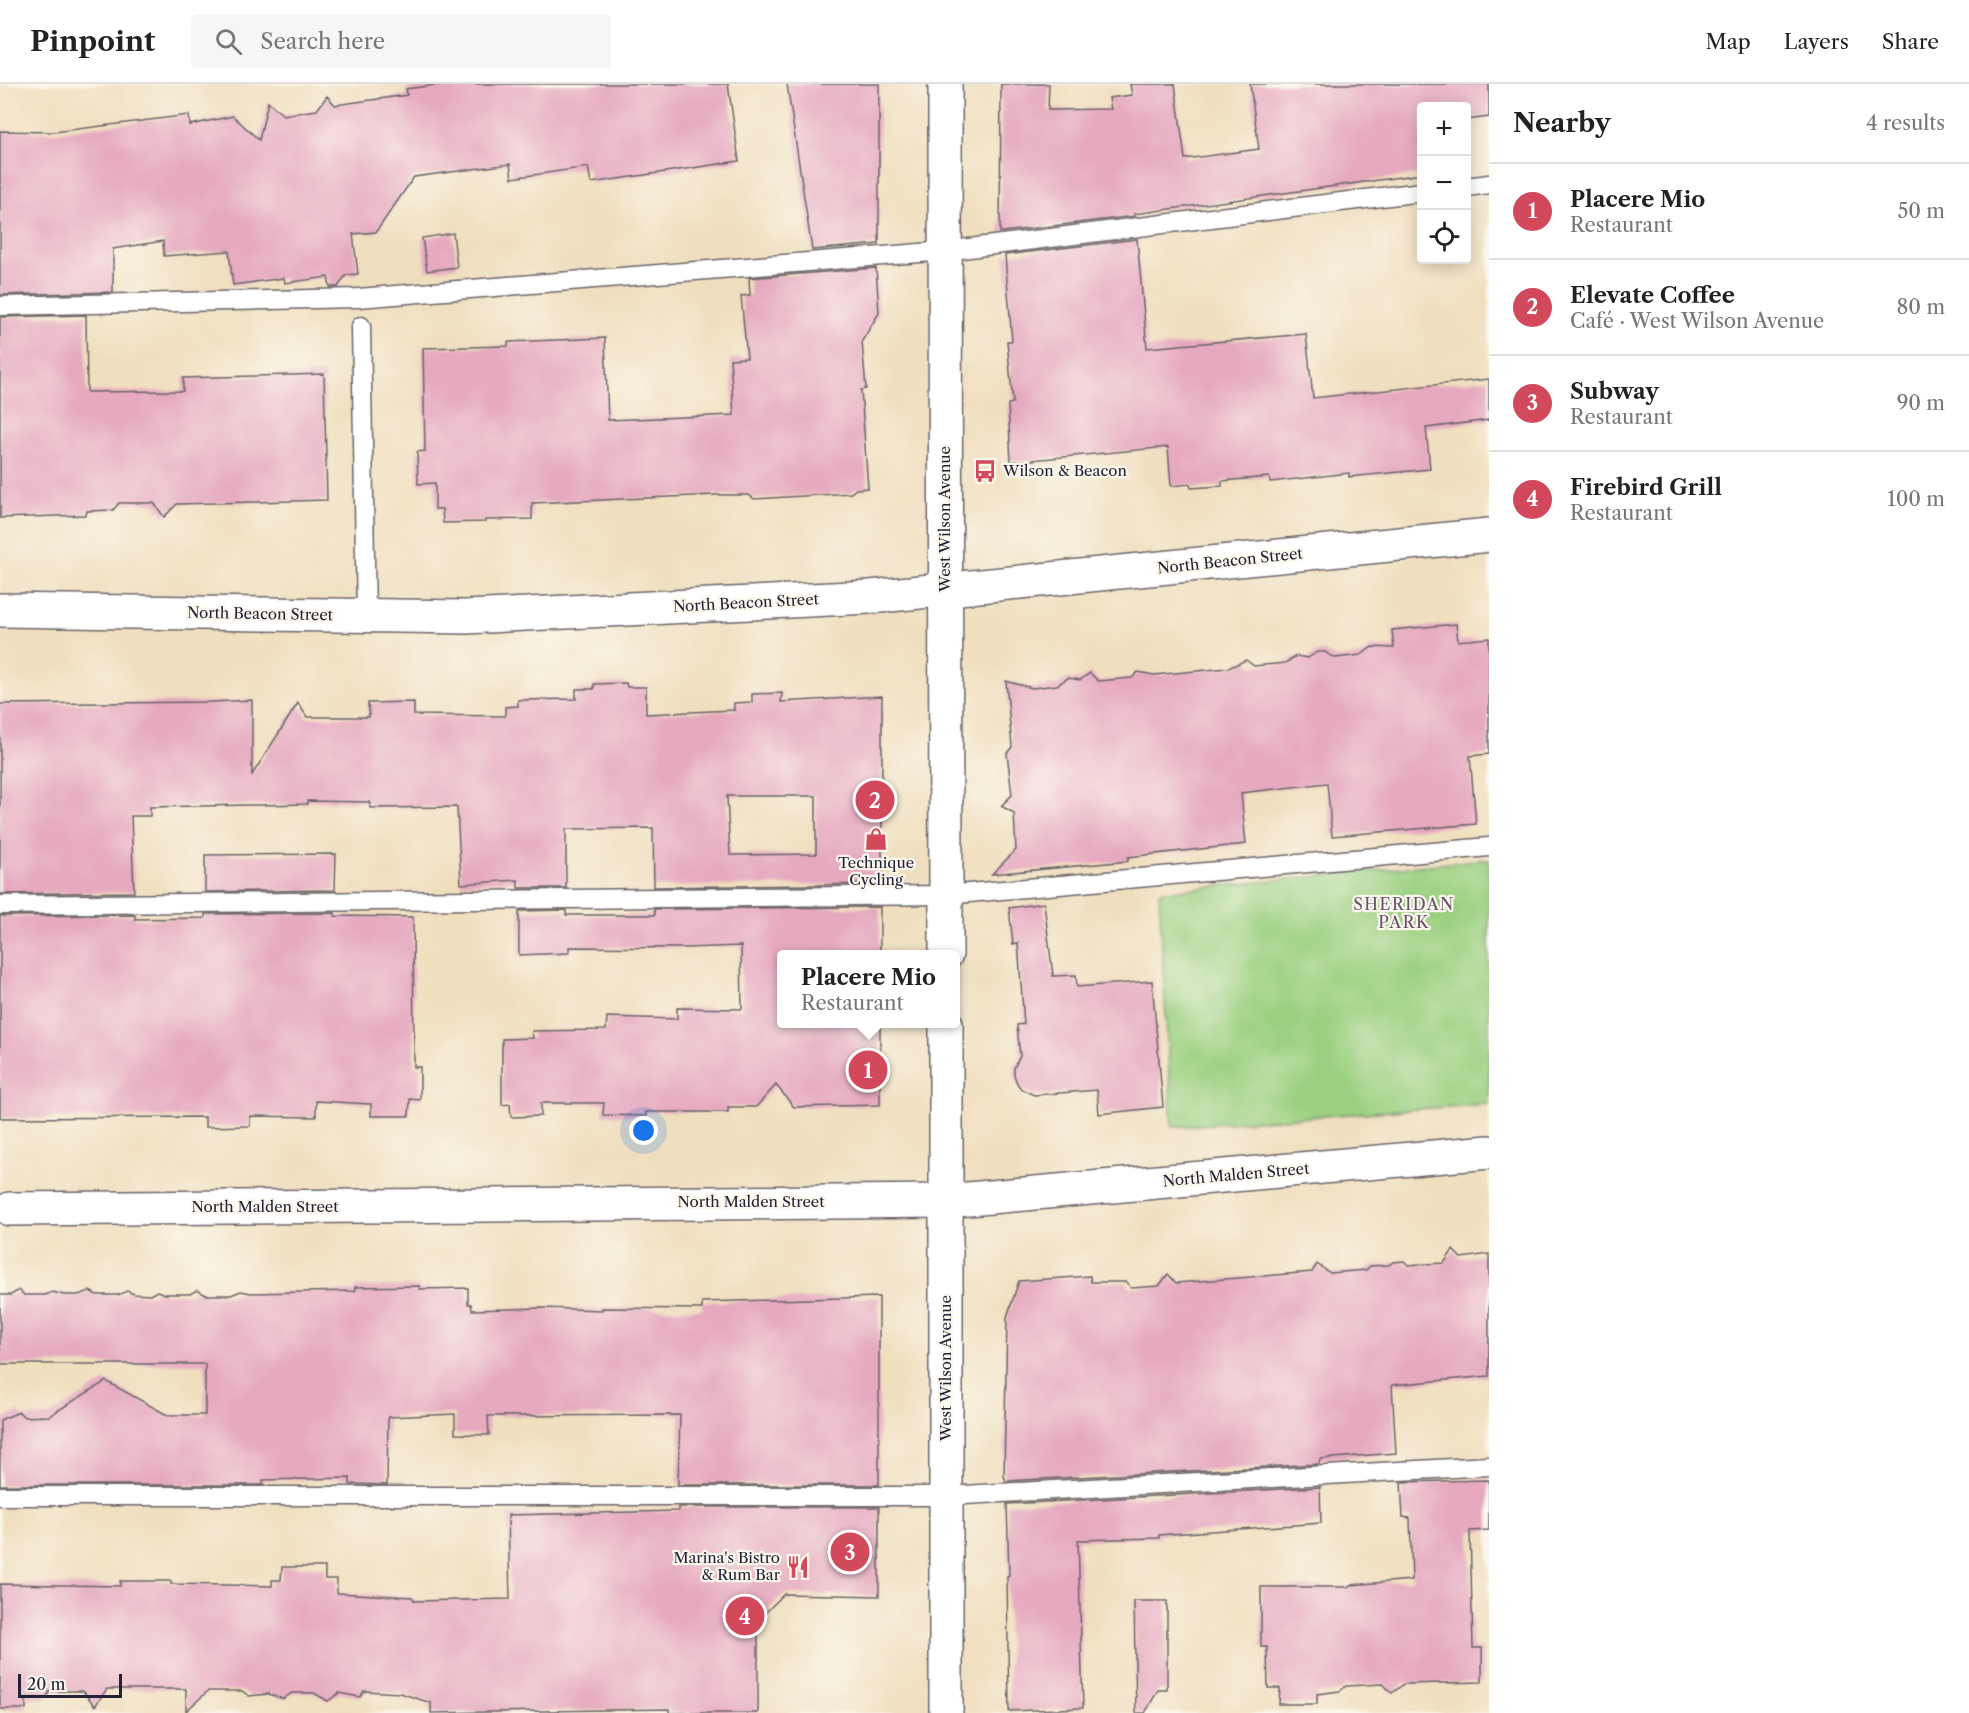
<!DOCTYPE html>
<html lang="en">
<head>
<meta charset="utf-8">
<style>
  body { margin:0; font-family:"Libre Caslon Text",serif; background:#f6f6f6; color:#222 }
  .controls { position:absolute; right:18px; top:18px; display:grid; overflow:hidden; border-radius:6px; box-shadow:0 3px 15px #0003 }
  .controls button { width:54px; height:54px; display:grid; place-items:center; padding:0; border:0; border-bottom:2px solid #e0e0e0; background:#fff; color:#222; font:30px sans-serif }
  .scale { position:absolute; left:18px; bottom:15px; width:104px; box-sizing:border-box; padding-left:6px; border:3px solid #22223b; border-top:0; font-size:16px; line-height:21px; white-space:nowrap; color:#22223b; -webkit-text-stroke:4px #fbf7ec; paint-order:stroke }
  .you { position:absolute; left:644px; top:1047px; width:21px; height:21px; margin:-15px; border:4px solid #fff; border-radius:50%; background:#1a73e8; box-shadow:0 0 0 9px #1a73e833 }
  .badge { display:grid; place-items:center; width:39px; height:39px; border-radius:50%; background:#d1495b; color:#fff; font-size:20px; font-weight:700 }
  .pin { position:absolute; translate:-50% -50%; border:3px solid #fff; box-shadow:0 2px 6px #0006 }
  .popup { position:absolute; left:777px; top:866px; width:183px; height:78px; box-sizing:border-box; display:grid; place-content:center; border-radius:6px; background:#fff; filter:drop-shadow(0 2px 4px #0005); font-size:20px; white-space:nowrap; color:#767676 }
  .popup b { font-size:22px; color:#222 }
  .popup::after { content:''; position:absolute; left:50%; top:100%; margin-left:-12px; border:12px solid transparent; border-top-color:#fff }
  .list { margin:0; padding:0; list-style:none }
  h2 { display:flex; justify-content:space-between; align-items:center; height:78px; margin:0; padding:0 24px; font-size:26px }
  h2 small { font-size:20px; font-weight:400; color:#767676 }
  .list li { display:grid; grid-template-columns:39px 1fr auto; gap:18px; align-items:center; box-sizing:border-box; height:96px; padding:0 24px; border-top:2px solid #e0e0e0 }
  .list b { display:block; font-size:22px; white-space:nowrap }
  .list p { margin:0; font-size:20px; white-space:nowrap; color:#767676 }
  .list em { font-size:20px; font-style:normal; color:#767676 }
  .icon { flex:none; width:33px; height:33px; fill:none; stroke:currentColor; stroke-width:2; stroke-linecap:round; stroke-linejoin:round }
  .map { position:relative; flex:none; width:1489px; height:1629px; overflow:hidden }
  header { display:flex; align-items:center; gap:36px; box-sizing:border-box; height:84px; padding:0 30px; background:#fff; border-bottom:2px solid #e0e0e0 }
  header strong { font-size:28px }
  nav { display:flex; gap:33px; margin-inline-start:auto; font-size:21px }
  .search { width:420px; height:54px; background:#f6f6f6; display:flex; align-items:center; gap:15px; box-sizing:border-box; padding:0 21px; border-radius:6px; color:#767676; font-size:22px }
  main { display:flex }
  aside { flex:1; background:#fff }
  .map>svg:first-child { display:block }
</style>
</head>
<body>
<header>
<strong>Pinpoint</strong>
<div class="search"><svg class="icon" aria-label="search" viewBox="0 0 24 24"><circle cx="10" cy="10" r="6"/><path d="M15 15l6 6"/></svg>Search here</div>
<nav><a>Map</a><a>Layers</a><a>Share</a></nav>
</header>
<main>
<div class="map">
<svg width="1489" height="1629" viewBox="0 0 1489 1629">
  <rect width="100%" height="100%" fill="#fbf7ec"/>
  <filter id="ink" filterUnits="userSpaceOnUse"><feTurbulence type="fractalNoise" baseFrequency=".0167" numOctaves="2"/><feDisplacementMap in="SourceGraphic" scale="12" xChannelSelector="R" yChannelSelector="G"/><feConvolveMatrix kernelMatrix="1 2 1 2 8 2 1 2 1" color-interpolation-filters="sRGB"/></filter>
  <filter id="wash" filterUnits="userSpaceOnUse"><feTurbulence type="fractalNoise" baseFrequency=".008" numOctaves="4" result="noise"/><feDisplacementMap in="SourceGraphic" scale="24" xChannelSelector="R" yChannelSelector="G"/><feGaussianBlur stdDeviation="1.35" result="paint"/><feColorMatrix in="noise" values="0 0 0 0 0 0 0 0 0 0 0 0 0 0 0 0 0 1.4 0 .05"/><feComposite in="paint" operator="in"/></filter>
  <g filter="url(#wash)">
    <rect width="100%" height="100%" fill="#f0dfbf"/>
    <path fill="#9bd081" stroke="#5e795e" stroke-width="1.5" d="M1489 775V1020L1172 1043 1159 808Z"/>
    <g id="blocks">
      <path fill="#e6a9c0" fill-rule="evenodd" d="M443 0H728L739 77 591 99 588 83 512 94 510 80 414 93 376 148 353 150 358 190 346 191 338 203H330L328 193 285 199 284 194 233 201 229 167 164 172 163 157 113 165V208L0 211V47L54 48 189 31 190 41 233 32 259 56 268 18 283 31 317 26 327 12 335 21 407 11 406 5Z
        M787 0H879V160L812 166Z
        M1001 0H1049L1048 26 1111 25 1109 14 1132 11 1130 0H1175L1185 75 1259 65 1250 0H1489V33L1467 36V22H1422V90L1134 130 1135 132 1003 148H1000Z
        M453 149 457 183 427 187 422 154Z
        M1137 155 1147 264 1306 250 1313 314 1489 295V336L1426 344 1430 385 1349 393V389L1270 398 1269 393 1222 397V402L1191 404 1190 400 1171 402 1168 363 1011 378 1008 320 1013 319 1007 257H1012L1005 171Z
        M876 184 879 229 862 257 866 305 861 306 868 404 856 405 851 409 754 415 749 411H716L532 419V435L485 436V438L443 439 442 425H435V399L418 400 417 368 425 367 423 264 508 262V258L605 254 608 336 734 331 730 275 747 274 741 212 750 211 749 194Z
        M86 231 87 308 183 307V294L324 290 327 416 177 420 164 433 154 419H119L113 426 87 427 86 431 0 434V233Z
        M1456 540 1458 557 1489 554V670L1470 672 1476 740 1332 752 1327 699 1241 709 1246 760 1128 773V777L992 790 1016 766 1014 729 1001 722 1012 711 1007 669 1012 663 1006 597 1032 604 1057 601 1068 594 1080 596 1090 589 1098 597 1132 594 1138 588 1154 591 1228 584 1246 576 1254 582 1285 579 1296 572 1308 574 1317 568H1325L1335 574 1361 571 1372 563 1394 564 1392 546Z
        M626 599 627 603H646V630L734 626V619L752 618V610L782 609 781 618 882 612V796H880V800L654 803 653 744 566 745V804H518V796L461 800 457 723 370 724V718L307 717V720L150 723V732H131L134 808 0 810V620L212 618 252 616V691L298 619 307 633H369L368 619 414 618V631L505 632V623L518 622V616L576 615V605H594V600ZM727 712H816V770L730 771Z
        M336 770 335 806 205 808V771Z
        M1044 819 1053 892 1076 891 1077 903 1152 897 1163 1023 1099 1030 1097 1006 1034 1011 1021 1005 1017 999 1014 991V984L1020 972 1017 941 1024 940 1018 859 1013 860 1009 824Z
        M880 823V870H781V939H880V1021L794 1023 776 1001 756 1023H728V1028H646V1032L603 1031 604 1019H541V1032L511 1033 510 1020 502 1021V955L533 954 532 947 606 946 607 933 677 935V924L742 925 741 862 685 864 569 863V869L519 871V827L566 826V831H655L654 825Z
        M335 829V832L413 833 414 983H420V1016L410 1015 409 1032H371V1020L316 1017V1033L250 1032V1042L205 1043V1033L0 1034V832L135 831V835L205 834V830Z
        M1453 1166 1461 1174 1489 1170V1292L1392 1301 1396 1369 1320 1375 1319 1380 1006 1397 1004 1392 1007 1233 1019 1197 1090 1192 1091 1198H1126L1131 1204 1159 1202 1168 1190 1176 1199 1312 1188 1317 1180 1330 1189 1366 1186 1370 1182 1389 1181 1393 1178 1404 1177 1408 1181 1444 1179Z
        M420 1202V1205L468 1204V1220H471L472 1226 541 1224 602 1226V1224L702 1225V1218L879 1213V1401H678L680 1331 488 1332 489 1351 455 1350V1330L388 1333 387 1401 350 1400V1394L263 1396V1401H0V1336L19 1328 24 1333 49 1332 106 1297 167 1331H205V1280H0V1211H11L19 1206 24 1211H45L53 1208 64 1211H78L90 1207 97 1211H119L127 1207 134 1210 150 1211 157 1207 165 1210H190L197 1206 206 1211H231L241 1207 251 1209 355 1207V1203Z
        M1489 1396V1446L1470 1447 1473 1564H1482V1598L1404 1600 1392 1609 1383 1600 1346 1602 1340 1607 1317 1610V1620H1279L1280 1604H1268L1267 1563H1261V1503H1348L1350 1501 1412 1496 1410 1434 1403 1433 1401 1398Z
        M1320 1403 1321 1439 1159 1451V1454L1078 1456 1083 1624 1009 1627 1007 1492 1009 1491 1007 1420Z
        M678 1423H879V1512L784 1510 758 1536V1629H669V1625L431 1629V1619L400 1609 364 1607 360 1613 339 1609 328 1617 314 1609H292L283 1615 269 1610 249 1612 242 1607H208L186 1627V1605H107L95 1622 83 1607H50L46 1614H26V1625H0V1500L120 1502V1497H171V1500L272 1502V1496H281L282 1483H325V1495H337V1509L412 1513 415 1517 510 1515 508 1431 678 1427Z
        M1134 1517H1167V1606H1158L1145 1629H1136Z"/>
    </g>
  </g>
  <g filter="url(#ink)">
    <use href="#blocks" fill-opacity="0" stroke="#6a6469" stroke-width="1.5"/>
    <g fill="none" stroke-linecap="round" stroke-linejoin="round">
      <g stroke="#6a6469" stroke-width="21">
        <path id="lane" d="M1466 103 1489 100
          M0 222 358 214 945 167 1422 108
          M361 242 366 532
          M0 821 946 811 1489 763
          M0 1412H946L1489 1382"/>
      </g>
      <g stroke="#6a6469" stroke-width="36">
        <path id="street" d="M0 526 466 533 870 513 1489 451
          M10 1125 946 1117 1489 1068"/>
      </g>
      <g stroke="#6a6469" stroke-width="36">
        <path id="secondary" d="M945 0 946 870
          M946 940V1629"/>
      </g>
      <use href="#lane" stroke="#fff" stroke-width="18"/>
      <use href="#street" stroke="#fff" stroke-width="33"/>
      <use href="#secondary" stroke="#fff" stroke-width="33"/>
    </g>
  </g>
  <defs>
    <g id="bus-bare" transform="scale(1.8)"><path d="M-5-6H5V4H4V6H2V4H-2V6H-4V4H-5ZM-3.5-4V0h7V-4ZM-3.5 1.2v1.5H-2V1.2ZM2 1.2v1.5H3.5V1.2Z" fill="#d1495b" stroke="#fbf7ec" stroke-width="2.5" paint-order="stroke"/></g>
    <g id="shop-bare" transform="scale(1.8)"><path d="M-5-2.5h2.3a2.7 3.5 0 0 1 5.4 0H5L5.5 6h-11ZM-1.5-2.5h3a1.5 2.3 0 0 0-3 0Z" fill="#d1495b" stroke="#fbf7ec" stroke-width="2.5" paint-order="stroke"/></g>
    <g id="restaurant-bare" transform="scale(1.8)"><path d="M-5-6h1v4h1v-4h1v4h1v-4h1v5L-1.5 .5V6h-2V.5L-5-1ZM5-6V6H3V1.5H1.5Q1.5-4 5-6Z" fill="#d1495b" stroke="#fbf7ec" stroke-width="2.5" paint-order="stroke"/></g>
  </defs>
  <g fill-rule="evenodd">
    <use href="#bus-bare" x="985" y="387"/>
    <use href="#shop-bare" x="876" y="755"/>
    <use href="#restaurant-bare" x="798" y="1483"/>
  </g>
  <g text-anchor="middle" stroke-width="4.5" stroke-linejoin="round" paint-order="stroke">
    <g font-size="15" fill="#22223b" stroke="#fbf7ec" text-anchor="start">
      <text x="1003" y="392">Wilson &amp; Beacon</text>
      <text x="876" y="784" text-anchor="middle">Technique<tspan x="876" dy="17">Cycling</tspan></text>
      <text x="780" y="1479" text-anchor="end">Marina's Bistro<tspan x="780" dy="17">&amp; Rum Bar</tspan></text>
    </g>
    <g font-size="15" fill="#22223b" stroke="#fbf7ec">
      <text transform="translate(945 435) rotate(-90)" y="5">West Wilson Avenue</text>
      <text transform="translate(1230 477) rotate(-6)" y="5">North Beacon Street</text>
      <text transform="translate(746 519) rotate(-3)" y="5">North Beacon Street</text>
      <text transform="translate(260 530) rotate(1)" y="5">North Beacon Street</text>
      <text transform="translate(1236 1091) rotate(-5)" y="5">North Malden Street</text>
      <text x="751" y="1123">North Malden Street</text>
      <text x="265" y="1128">North Malden Street</text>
      <text transform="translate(946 1284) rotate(-90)" y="5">West Wilson Avenue</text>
    </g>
    <g font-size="16" letter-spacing="1.5" fill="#67516a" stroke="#fbf7ec">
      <text x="1404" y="826">SHERIDAN<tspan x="1404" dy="18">PARK</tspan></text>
    </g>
  </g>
</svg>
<div class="controls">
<button>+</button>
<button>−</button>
<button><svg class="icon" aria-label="locate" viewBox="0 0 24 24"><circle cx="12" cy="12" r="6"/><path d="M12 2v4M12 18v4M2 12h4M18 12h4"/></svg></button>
</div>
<div class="scale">20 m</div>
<div class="you"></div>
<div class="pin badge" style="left:868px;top:986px">1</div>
<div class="popup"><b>Placere Mio</b>Restaurant</div>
<div class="pin badge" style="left:875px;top:716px">2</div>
<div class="pin badge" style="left:850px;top:1468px">3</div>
<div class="pin badge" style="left:745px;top:1532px">4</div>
</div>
<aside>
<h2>Nearby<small>4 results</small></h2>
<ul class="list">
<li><span class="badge">1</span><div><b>Placere Mio</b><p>Restaurant</p></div><em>50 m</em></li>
<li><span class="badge">2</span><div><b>Elevate Coffee</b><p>Café · West Wilson Avenue</p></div><em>80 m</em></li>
<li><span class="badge">3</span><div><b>Subway</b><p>Restaurant</p></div><em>90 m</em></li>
<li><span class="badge">4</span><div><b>Firebird Grill</b><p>Restaurant</p></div><em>100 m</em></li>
</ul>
</aside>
</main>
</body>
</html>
